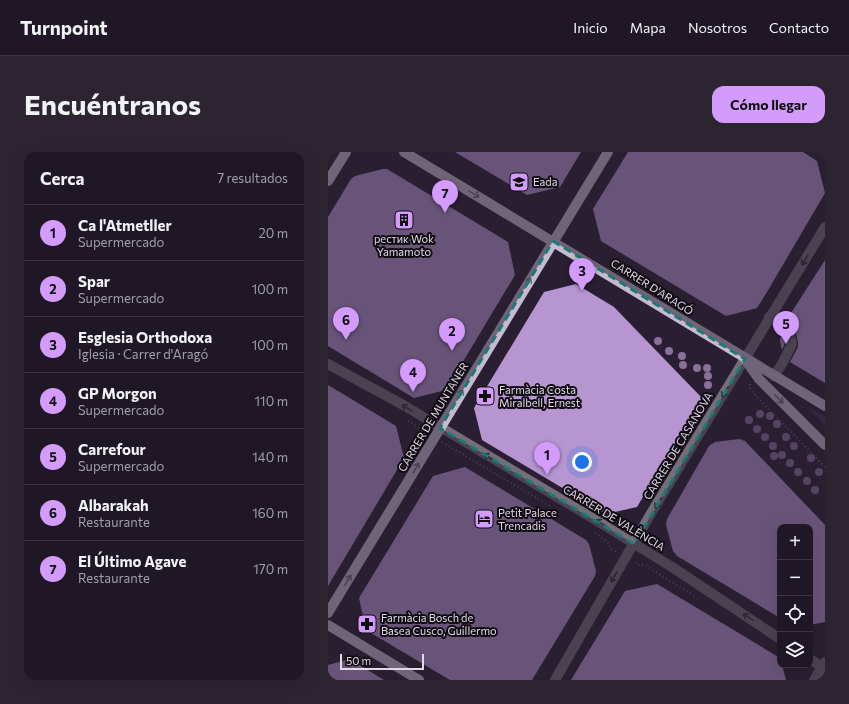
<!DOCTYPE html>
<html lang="es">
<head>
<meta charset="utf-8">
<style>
  body { margin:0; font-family:Commissioner,sans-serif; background:#2d2432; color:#f1f3f6 }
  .controls { position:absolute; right:12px; bottom:12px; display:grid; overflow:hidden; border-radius:8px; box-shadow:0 4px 16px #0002 }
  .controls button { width:36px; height:36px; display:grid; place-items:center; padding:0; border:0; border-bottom:1px solid #3d3643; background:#201726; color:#f1f3f6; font:20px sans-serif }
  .scale { position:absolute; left:12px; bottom:10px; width:84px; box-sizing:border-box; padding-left:4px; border:2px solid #e0d9e6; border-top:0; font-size:11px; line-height:14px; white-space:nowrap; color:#e0d9e6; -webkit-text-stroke:3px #100b13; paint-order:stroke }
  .you { position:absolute; left:254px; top:310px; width:14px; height:14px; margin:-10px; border:3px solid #fff; border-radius:50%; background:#1a73e8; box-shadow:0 0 0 6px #1a73e833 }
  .badge { display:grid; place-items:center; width:26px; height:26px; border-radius:50%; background:#d39cfc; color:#111; font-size:13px; font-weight:700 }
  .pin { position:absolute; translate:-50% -33px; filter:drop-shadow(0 1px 2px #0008) }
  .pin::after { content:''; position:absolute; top:21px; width:14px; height:12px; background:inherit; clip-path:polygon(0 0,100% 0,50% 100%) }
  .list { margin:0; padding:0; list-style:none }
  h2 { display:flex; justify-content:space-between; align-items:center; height:52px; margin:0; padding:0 16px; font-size:17px }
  h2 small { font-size:13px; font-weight:400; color:#a29fa7 }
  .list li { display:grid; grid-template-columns:26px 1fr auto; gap:12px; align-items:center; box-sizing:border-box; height:56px; padding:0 16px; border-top:1px solid #3d3643 }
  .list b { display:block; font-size:15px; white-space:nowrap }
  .list p { margin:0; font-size:13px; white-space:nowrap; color:#a29fa7 }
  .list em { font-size:13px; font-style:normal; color:#a29fa7 }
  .icon { flex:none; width:22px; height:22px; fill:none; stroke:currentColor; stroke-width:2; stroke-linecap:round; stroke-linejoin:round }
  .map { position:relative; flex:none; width:497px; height:528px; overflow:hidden; border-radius:12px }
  header { display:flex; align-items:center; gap:24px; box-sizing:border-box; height:56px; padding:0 20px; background:#201726; border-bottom:1px solid #3d3643 }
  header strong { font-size:19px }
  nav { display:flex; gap:22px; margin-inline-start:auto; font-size:14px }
  .intro { display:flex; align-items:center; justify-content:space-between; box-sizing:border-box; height:96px; padding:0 24px }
  h1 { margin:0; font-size:28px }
  .button { padding:10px 18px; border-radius:12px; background:#d39cfc; color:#111; font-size:14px; font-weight:700 }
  main { display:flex; gap:24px; padding:0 24px }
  aside { flex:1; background:#201726; border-radius:12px; box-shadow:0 4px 16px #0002 }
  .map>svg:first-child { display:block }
</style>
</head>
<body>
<header>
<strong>Turnpoint</strong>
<nav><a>Inicio</a><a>Mapa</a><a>Nosotros</a><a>Contacto</a></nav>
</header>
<div class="intro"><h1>Encuéntranos</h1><a class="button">Cómo llegar</a></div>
<main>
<aside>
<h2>Cerca<small>7 resultados</small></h2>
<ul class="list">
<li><span class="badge">1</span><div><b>Ca l'Atmetller</b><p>Supermercado</p></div><em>20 m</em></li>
<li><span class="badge">2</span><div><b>Spar</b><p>Supermercado</p></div><em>100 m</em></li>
<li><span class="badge">3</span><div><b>Esglesia Orthodoxa</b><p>Iglesia · Carrer d'Aragó</p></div><em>100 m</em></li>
<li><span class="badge">4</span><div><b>GP Morgon</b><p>Supermercado</p></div><em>110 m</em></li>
<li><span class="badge">5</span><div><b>Carrefour</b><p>Supermercado</p></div><em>140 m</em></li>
<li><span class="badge">6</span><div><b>Albarakah</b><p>Restaurante</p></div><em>160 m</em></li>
<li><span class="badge">7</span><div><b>El Último Agave</b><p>Restaurante</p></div><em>170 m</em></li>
</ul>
</aside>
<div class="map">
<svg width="497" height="528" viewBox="0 0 497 528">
  <rect width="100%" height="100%" fill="#2a1f32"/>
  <path fill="#482d5c" d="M480 255 497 264V274L481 256Z"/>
  <path fill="#b695d0" d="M127 0H253L232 35 199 43Z
    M300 0H475L489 9 497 41 439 140 429 156 398 164 273 89 265 57Z
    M55 17H59L180 90 187 123 118 238 86 246 0 194V65L23 27 27 24Z
    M497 108V231L462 210 470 195V191L467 177 458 169Z
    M248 132 286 155 374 246 309 355 278 362 154 288 146 256 216 140Z
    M453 181 455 183 457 191 454 198 452 189Z
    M0 233 68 274 76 306 0 434Z
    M411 287 417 289 497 373V470L482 473V375H452V466L349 404 345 399 338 373 339 367 381 294 387 290Z
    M137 315 258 388 261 392 268 419 267 424 204 528H122L38 478 31 446 105 324Z
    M329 432 452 506V513H454L458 528H243L297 439Z
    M22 507 38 517 56 528H0V513Z"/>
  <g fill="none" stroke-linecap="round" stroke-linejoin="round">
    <path stroke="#716879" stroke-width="2" stroke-dasharray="1 3" stroke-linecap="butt" d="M422 232V236L427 243 497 315
      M80 269 99 281
      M114 290 222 354
      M267 381 280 390 282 396 289 400
      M307 410 311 413H317L368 445"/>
    <path stroke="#746e79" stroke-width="10" d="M441 165 461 179 464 192 454 212 446 224
      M0 212 77 254 266 367 344 415 452 487
      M482 507 497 517
      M227 528 322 363 497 75
      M486 528 497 510"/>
    <path stroke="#c5bacf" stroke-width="10" d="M76 0 497 254
      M0 29 18 0
      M419 210 431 227 497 293
      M0 461 280 0
      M0 473 91 528"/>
  </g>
  <g fill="#8a709d">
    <circle cx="330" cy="189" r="4"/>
    <circle cx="341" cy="199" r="4"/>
    <circle cx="354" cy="204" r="4"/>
    <circle cx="355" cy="213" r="4"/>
    <circle cx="369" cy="216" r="4"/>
    <circle cx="379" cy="216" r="4"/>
    <circle cx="380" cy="224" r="4"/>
    <circle cx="380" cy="233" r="4"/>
    <circle cx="432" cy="262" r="4"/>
    <circle cx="442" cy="264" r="4"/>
    <circle cx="421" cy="268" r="4"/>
    <circle cx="449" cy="272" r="4"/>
    <circle cx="429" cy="277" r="4"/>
    <circle cx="437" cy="285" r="4"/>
    <circle cx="458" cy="285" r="4"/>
    <circle cx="445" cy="294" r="4"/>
    <circle cx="466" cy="294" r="4"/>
    <circle cx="454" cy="303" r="4"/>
    <circle cx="446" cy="304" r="4"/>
    <circle cx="483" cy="306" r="4"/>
    <circle cx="462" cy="311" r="4"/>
    <circle cx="470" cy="320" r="4"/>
    <circle cx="491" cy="320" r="4"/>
    <circle cx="479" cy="329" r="4"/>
    <circle cx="487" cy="338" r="4"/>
  </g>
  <defs><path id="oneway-shaft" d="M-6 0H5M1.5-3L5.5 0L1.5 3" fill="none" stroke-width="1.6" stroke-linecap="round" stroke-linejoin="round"/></defs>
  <g stroke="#746b7a">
    <use href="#oneway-shaft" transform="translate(146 42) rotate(31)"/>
    <use href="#oneway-shaft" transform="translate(200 131) rotate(-59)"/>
    <use href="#oneway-shaft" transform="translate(132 243) rotate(-59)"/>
    <use href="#oneway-shaft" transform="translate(451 247) rotate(45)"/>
    <use href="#oneway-shaft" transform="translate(88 316) rotate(-59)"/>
    <use href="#oneway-shaft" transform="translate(20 428) rotate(-59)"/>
  </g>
  <g stroke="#332e37">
    <use href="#oneway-shaft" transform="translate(477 108) rotate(121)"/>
    <use href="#oneway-shaft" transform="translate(397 240) rotate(121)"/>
    <use href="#oneway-shaft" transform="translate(79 256) rotate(-149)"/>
    <use href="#oneway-shaft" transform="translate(161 305) rotate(-149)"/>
    <use href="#oneway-shaft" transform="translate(330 351) rotate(121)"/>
    <use href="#oneway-shaft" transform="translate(273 371) rotate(-148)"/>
    <use href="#oneway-shaft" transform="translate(286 425) rotate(121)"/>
    <use href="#oneway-shaft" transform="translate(420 465) rotate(-146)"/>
  </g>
  <path d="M0 0H497V528H0ZM225 89 417 207 306 392 112 276Z" fill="#2a1f32" fill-opacity=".55" fill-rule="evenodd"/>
  <path fill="none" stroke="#197b74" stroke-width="3" stroke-dasharray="8 5" stroke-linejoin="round" d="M225 89 417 207 306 392 112 276Z"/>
  <defs>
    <g id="university-square" transform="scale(1)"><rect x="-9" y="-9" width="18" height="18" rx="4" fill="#d39cfc" stroke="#100b13"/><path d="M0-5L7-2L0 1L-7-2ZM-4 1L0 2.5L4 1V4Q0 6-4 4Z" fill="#111"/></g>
    <g id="building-square" transform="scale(1)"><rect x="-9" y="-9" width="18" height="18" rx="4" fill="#d39cfc" stroke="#100b13"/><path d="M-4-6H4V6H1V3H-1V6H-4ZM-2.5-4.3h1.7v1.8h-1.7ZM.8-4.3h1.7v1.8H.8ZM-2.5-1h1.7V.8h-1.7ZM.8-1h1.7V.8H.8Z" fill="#111"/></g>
    <g id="pharmacy-square" transform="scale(1)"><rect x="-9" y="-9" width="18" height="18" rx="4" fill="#d39cfc" stroke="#100b13"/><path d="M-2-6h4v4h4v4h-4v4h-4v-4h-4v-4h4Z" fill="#111"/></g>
    <g id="hotel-square" transform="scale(1)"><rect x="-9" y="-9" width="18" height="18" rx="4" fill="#d39cfc" stroke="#100b13"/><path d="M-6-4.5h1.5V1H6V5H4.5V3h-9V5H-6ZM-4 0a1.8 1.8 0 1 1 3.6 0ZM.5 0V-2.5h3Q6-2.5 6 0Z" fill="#111"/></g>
  </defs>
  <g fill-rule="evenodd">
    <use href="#university-square" x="191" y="30"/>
    <use href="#building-square" x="76" y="68"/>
    <use href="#pharmacy-square" x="157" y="244"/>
    <use href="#hotel-square" x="156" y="367"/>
    <use href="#pharmacy-square" x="39" y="472"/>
  </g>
  <g text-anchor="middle" stroke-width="4" stroke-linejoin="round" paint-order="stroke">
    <g font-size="11" fill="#e0d9e6" stroke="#100b13" text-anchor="start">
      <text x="205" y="34">Eada</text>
      <text x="76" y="91" text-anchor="middle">рестик Wok<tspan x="76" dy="13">Yamamoto</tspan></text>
      <text x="171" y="242">Farmàcia Costa<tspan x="171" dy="13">Miralbell, Ernest</tspan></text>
      <text x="170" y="365">Petit Palace<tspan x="170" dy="13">Trencadis</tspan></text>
      <text x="53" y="470">Farmàcia Bosch de<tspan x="53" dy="13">Basea Cusco, Guillermo</tspan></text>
    </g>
    <g font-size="11" fill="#e0d9e6" stroke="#100b13">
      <text transform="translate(324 135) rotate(32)" y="4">CARRER D'ARAGÓ</text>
      <text transform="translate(105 265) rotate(-59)" y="4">CARRER DE MUNTANER</text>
      <text transform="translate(350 294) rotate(-59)" y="4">CARRER DE CASANOVA</text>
      <text transform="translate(286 366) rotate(31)" y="4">CARRER DE VALÈNCIA</text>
    </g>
  </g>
</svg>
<div class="controls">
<button>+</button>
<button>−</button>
<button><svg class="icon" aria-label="locate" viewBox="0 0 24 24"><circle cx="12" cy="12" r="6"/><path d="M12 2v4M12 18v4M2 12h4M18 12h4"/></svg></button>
<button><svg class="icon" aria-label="layers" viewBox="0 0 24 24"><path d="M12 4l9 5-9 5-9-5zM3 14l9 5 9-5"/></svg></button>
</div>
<div class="scale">50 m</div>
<div class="you"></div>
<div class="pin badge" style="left:219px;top:323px">1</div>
<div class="pin badge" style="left:124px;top:199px">2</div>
<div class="pin badge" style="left:254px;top:139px">3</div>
<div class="pin badge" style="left:85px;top:240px">4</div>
<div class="pin badge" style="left:458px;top:192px">5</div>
<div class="pin badge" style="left:18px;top:188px">6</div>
<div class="pin badge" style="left:117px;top:61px">7</div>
</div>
</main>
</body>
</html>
